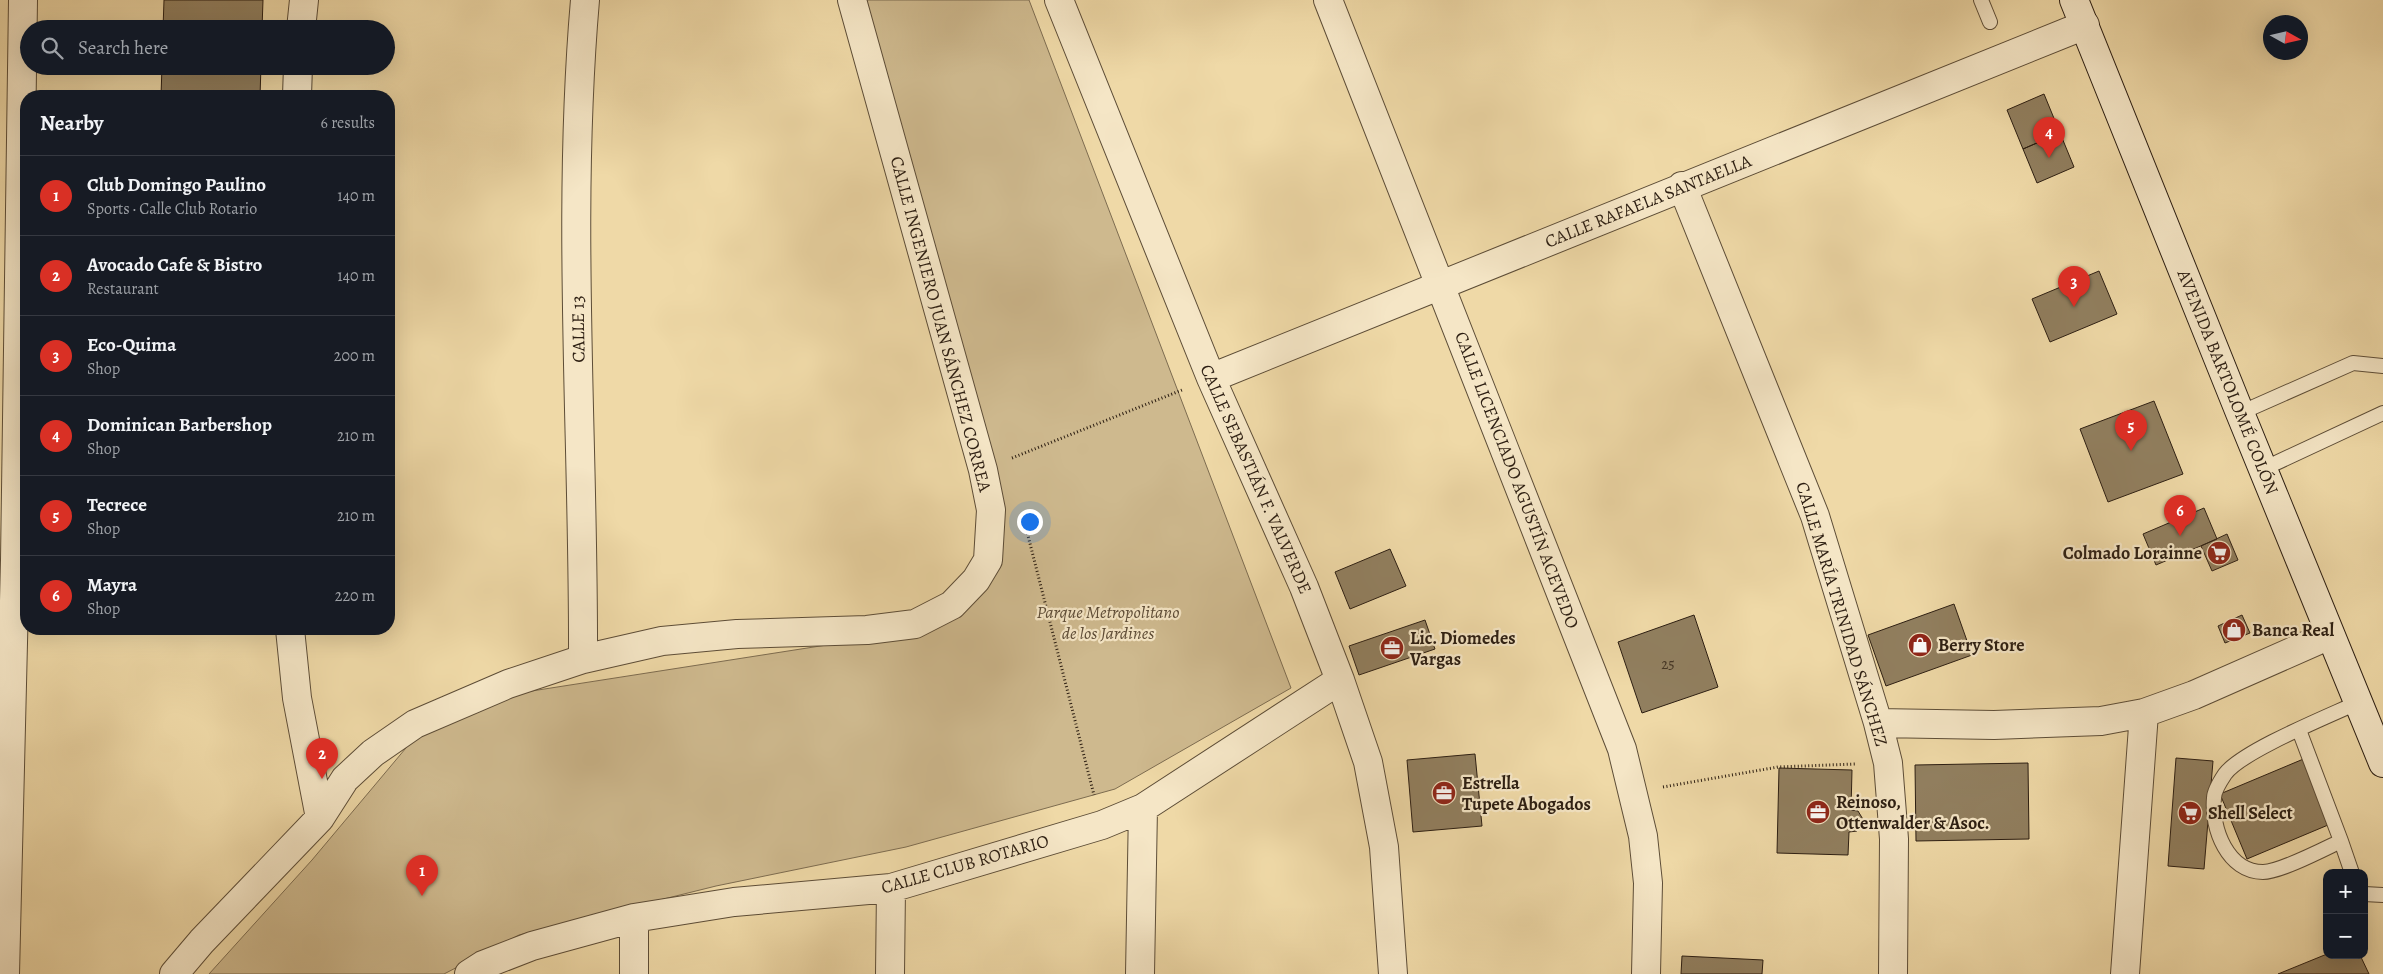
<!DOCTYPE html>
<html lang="en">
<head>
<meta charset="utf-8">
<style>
  body { margin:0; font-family:Alegreya,serif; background:#242831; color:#f1f3f6 }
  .controls { position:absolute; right:15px; bottom:15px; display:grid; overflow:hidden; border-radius:10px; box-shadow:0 5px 20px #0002 }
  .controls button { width:45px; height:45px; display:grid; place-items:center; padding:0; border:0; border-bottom:1px solid #363941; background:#171b24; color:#f1f3f6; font:25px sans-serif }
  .compass { position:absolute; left:2263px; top:15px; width:45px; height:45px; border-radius:50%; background:#171b24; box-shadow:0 5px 20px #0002; rotate:98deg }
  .you { position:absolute; left:1029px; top:521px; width:18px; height:18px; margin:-12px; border:4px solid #fff; border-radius:50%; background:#1a73e8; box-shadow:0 0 0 8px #1a73e833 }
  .badge { display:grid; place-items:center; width:32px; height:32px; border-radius:50%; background:#d93025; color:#fff; font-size:16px; font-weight:700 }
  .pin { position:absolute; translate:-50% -41px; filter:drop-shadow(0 1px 2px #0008) }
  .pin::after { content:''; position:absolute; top:26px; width:18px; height:15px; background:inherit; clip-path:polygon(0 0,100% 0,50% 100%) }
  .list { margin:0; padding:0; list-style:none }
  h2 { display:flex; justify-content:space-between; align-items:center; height:65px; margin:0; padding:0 20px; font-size:21px }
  h2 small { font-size:16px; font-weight:400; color:#9ea1a6 }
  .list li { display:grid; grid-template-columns:32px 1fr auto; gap:15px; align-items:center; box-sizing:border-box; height:80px; padding:0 20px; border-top:1px solid #363941 }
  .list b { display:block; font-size:19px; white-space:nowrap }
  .list p { margin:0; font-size:16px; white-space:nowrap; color:#9ea1a6 }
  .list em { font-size:16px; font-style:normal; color:#9ea1a6 }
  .icon { flex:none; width:28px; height:28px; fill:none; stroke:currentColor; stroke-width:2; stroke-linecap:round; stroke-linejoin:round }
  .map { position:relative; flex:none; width:2383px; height:974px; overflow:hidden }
  .search { position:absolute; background:#171b24; box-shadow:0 5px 20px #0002; left:20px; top:20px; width:375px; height:55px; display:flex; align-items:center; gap:12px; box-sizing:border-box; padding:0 18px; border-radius:28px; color:#9ea1a6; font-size:19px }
  .panel { position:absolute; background:#171b24; box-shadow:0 5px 20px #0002; left:20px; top:90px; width:375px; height:545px; border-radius:20px }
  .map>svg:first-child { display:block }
</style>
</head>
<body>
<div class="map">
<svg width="2383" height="974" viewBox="0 0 2383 974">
  <rect width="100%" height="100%" fill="#efd9a7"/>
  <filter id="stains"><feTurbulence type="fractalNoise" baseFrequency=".004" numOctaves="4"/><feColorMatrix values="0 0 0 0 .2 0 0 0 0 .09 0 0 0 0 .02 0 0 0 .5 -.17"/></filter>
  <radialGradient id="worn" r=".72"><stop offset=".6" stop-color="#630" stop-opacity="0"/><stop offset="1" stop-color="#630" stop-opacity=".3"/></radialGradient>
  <path fill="#ceb98e" stroke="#7d6c50" d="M841 0H1029L1291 688 1115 789 906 847 716 886 519 935 444 974H209L312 860 442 705 865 639 956 605 998 500Z"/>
  <path fill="#917f5f" stroke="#2c1e12" d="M164 0H263L262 29H163Z
    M162 66H261L260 96H161Z
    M2044 94 2060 133 2023 149 2007 110Z
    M2060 133 2074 167 2037 183 2023 149Z
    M2099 271 2117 314 2050 342 2032 299Z
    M2154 401 2183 474 2108 502 2080 429Z
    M2204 508 2217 539 2156 565 2143 534Z
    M2227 534 2238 560 2212 571 2201 546Z
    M1390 549 1406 586 1350 609 1335 572Z
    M1954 604 1972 655 1886 686 1868 635Z
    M1694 615 1718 687 1642 713 1618 642Z
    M2242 615 2250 633 2225 643 2218 626Z
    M1425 620 1435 649 1359 675 1349 646Z
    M1475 754 1482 826 1413 832 1407 760Z
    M2313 755 2340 820 2247 859 2220 794Z
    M2176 758 2213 761 2204 869 2168 866Z
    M2028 763 2029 839 1916 841 1915 765Z
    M1779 768 1852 770 1851 810 1858 811 1864 821 1857 831 1849 832 1848 855 1777 853Z
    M2327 954 2360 955 2369 974H2278Z
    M1682 956 1763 960 1762 974H1681Z"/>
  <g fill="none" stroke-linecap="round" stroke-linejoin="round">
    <g stroke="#5d4d37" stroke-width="16">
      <path id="service" d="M1981 0 1990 22
        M2240 413 2353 363 2383 366
        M2263 469 2383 413
        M2299 730 2341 841
        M2352 873 2341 841C2324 849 2280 872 2263 872 2228 872 2211 829 2214 798 2214 792 2221 780 2225 774 2242 751 2329 716 2359 702
        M2364 894 2383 895"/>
    </g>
    <g stroke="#5d4d37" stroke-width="30">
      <path id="minor" d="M1059 0 1211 378 1304 587 1340 680 1368 762 1384 847 1393 974
        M1328 0 1622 749 1643 836 1648 883 1646 974
        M301 29 304 0
        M297 96 298 66
        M1682 186 1815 516 1878 723 1888 763 1894 839 1893 974
        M1211 378 2085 25
        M290 629 297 698 320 818
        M583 659C584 440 566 219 585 0
        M1878 723 1994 725 2101 721 2144 713 2194 695 2330 635
        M5 974 15 560 23 0
        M174 974 202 941 320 818 345 779 373 753 415 724 508 684 583 659 662 641 737 634 867 630 915 624 952 605 976 580 988 560 991 510 983 470 852 0
        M469 974 483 965 532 946 634 918 734 902 891 888 1102 825 1143 808 1340 680
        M634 974V918
        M890 974 891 888
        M1140 974 1143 808
        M2125 974 2144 713"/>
    </g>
    <g stroke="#2c1e12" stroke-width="30">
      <path id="secondary" d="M2074 0 2240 413 2383 763"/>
    </g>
    <path stroke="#2c1e12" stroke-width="3" stroke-dasharray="1 2.5" stroke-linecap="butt" d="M1012 458 1182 390
      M1024 520 1094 795
      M1663 787 1778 767 1855 764"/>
    <use href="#service" stroke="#f5e6c6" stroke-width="14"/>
    <use href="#minor" stroke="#f5e6c6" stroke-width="28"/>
    <use href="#secondary" stroke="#f5e6c6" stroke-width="28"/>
  </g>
  <defs>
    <g id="supermarket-disc" transform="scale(1.25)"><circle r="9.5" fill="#8f2418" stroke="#f5e6c6"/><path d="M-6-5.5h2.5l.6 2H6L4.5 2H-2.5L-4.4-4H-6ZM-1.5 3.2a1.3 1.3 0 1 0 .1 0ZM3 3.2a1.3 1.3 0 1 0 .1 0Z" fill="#fff"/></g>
    <g id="shop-disc" transform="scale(1.25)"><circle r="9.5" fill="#8f2418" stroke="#f5e6c6"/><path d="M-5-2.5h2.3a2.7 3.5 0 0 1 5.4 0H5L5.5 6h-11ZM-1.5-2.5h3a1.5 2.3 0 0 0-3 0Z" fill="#fff"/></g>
    <g id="office-disc" transform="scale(1.25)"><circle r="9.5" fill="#8f2418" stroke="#f5e6c6"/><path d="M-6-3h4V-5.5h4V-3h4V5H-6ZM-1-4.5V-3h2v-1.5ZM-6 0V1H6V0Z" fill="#fff"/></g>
  </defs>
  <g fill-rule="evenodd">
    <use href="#supermarket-disc" x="2219" y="553"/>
    <use href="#shop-disc" x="2234" y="630"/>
    <use href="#shop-disc" x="1920" y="645"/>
    <use href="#office-disc" x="1392" y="648"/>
    <use href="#office-disc" x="1444" y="793"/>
    <use href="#office-disc" x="1818" y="812"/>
    <use href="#supermarket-disc" x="2190" y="813"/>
  </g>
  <g text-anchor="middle" stroke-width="4.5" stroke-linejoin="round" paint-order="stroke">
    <g font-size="15" fill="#453625">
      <text x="1668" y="669">25</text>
    </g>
    <g font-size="18" fill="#2c1e12" stroke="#f5e6c6">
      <text transform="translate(1648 201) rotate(-22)" y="6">CALLE RAFAELA SANTAELLA</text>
      <text transform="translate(941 324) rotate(75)" y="6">CALLE INGENIERO JUAN SÁNCHEZ CORREA</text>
      <text transform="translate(578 329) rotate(-91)" y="6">CALLE 13</text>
      <text transform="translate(2228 382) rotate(68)" y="6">AVENIDA BARTOLOMÉ COLÓN</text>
      <text transform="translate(1256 479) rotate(66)" y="6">CALLE SEBASTIÁN F. VALVERDE</text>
      <text transform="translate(1517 480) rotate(69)" y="6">CALLE LICENCIADO AGUSTÍN ACEVEDO</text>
      <text transform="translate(1842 614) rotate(73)" y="6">CALLE MARÍA TRINIDAD SÁNCHEZ</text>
      <text transform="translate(965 864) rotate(-16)" y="6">CALLE CLUB ROTARIO</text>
    </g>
    <g font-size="18" font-weight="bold" fill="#2c1e12" stroke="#f5e6c6" text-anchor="start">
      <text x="2202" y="559" text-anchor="end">Colmado Lorainne</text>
      <text x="2252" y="636">Banca Real</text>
      <text x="1410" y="644">Lic. Diomedes<tspan x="1410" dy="21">Vargas</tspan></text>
      <text x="1938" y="651">Berry Store</text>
      <text x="1462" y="789">Estrella<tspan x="1462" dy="21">Tupete Abogados</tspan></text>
      <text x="1836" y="808">Reinoso,<tspan x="1836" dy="21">Ottenwalder &amp; Asoc.</tspan></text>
      <text x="2208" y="819">Shell Select</text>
    </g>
    <g font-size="18" font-style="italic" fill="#5d4c37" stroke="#f5e6c6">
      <text x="1108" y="618">Parque Metropolitano<tspan x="1108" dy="21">de los Jardines</tspan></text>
    </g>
  </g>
  <rect width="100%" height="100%" filter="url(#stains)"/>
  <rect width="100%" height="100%" fill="url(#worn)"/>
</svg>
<div class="controls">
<button>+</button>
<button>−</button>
</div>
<svg class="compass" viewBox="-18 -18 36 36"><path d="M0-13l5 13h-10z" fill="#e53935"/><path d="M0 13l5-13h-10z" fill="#9ea1a6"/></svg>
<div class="you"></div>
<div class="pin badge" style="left:422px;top:896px">1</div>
<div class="pin badge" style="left:322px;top:779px">2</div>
<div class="pin badge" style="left:2074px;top:307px">3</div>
<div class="pin badge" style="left:2049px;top:158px">4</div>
<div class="pin badge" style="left:2131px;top:451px">5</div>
<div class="pin badge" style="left:2180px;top:536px">6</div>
<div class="search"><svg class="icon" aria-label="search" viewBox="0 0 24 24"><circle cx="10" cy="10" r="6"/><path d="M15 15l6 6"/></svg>Search here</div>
<section class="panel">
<h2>Nearby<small>6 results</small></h2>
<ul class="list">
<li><span class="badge">1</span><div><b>Club Domingo Paulino</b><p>Sports · Calle Club Rotario</p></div><em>140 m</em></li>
<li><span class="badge">2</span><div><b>Avocado Cafe &amp; Bistro</b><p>Restaurant</p></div><em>140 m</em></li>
<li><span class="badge">3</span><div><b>Eco-Quima</b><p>Shop</p></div><em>200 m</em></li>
<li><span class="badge">4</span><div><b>Dominican Barbershop</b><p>Shop</p></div><em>210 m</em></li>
<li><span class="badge">5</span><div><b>Tecrece</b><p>Shop</p></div><em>210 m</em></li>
<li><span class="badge">6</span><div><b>Mayra</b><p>Shop</p></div><em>220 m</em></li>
</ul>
</section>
</div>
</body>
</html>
